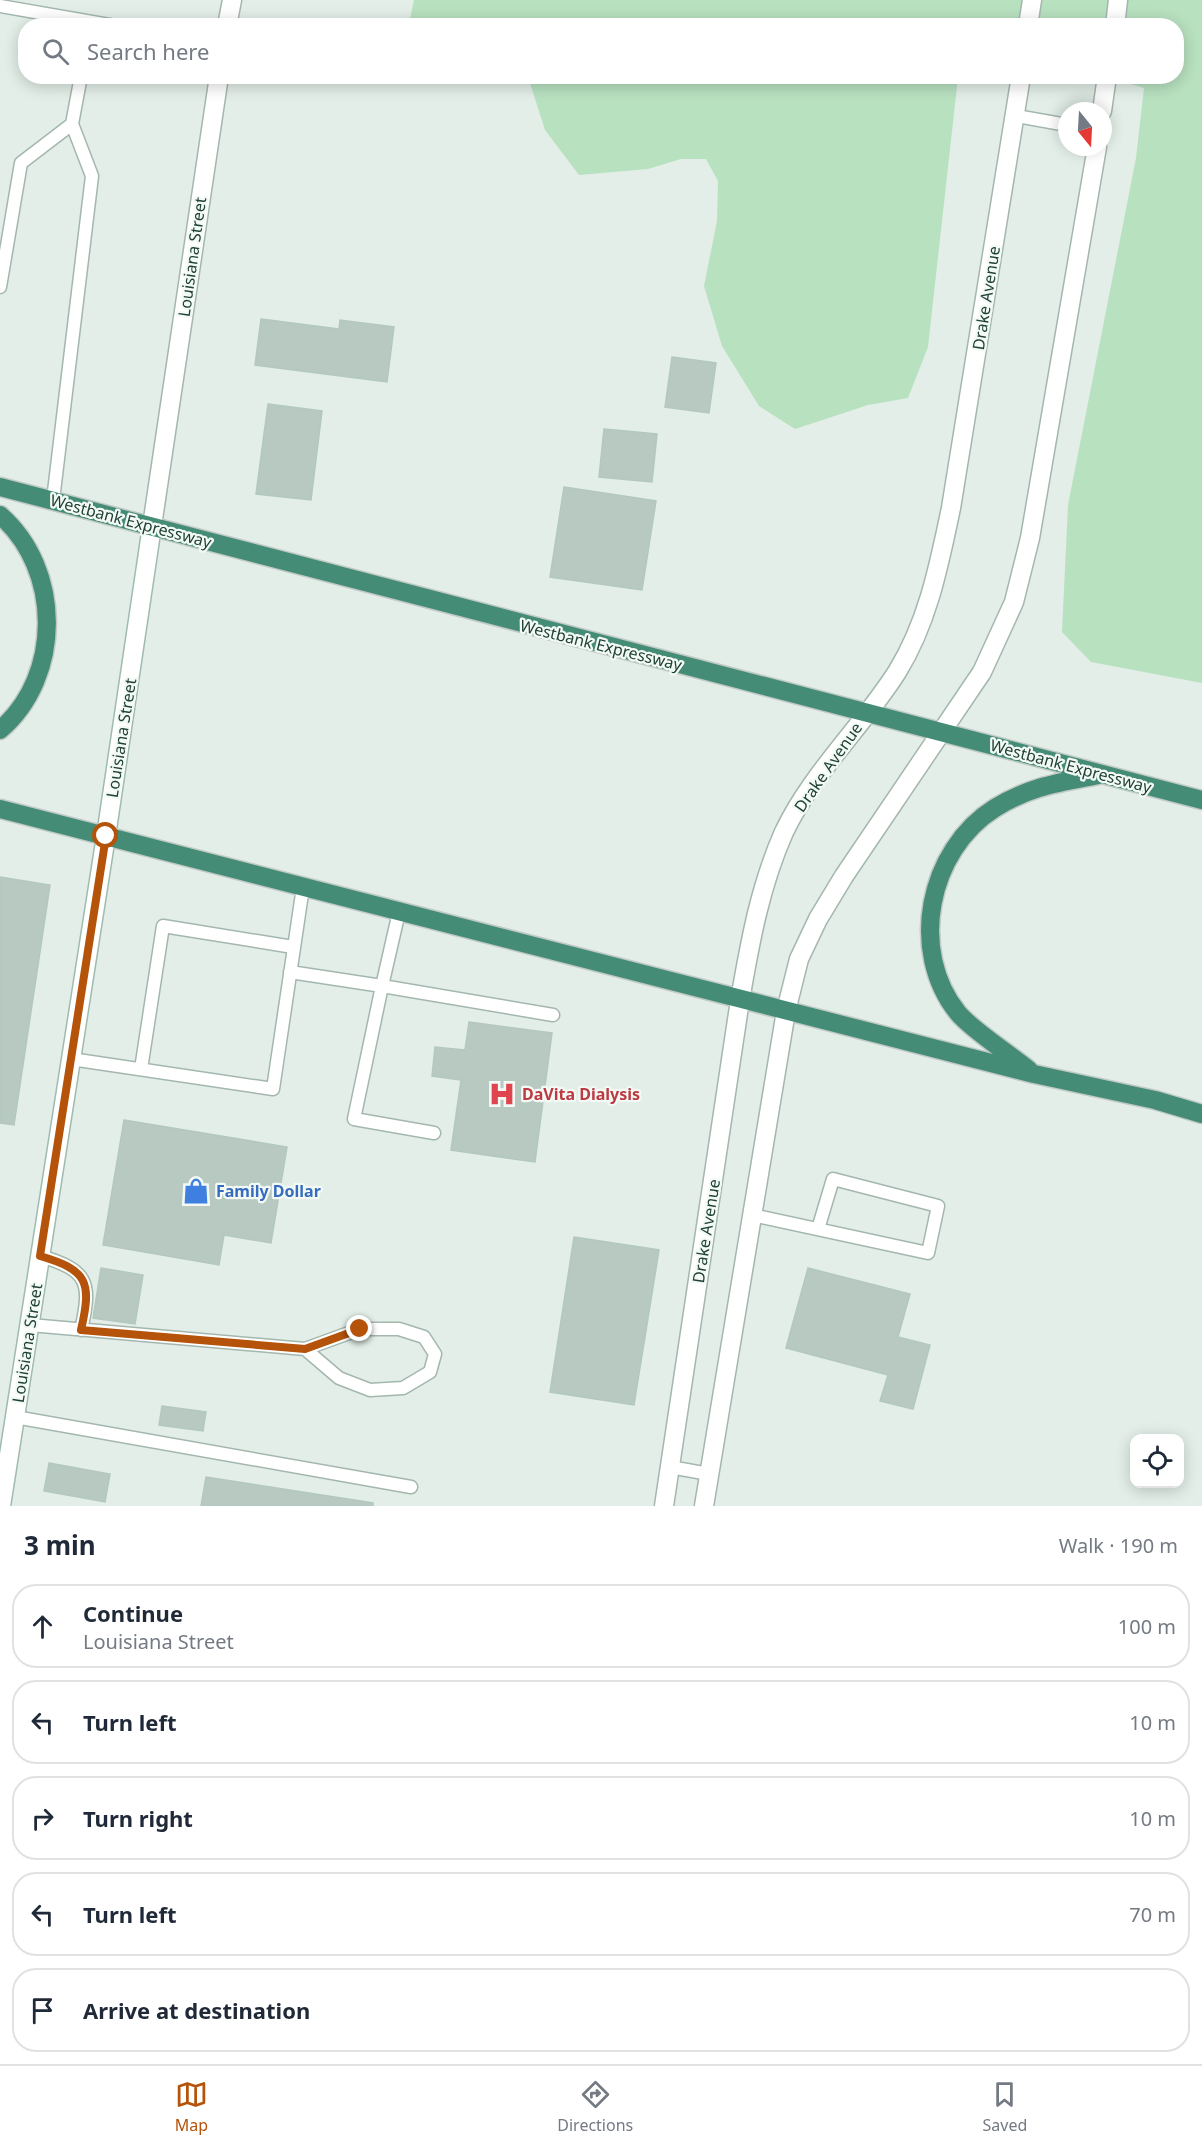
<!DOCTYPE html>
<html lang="en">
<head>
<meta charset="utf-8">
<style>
  body { margin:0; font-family:"Noto Sans",sans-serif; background:#f2f2f3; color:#1f2937 }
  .controls { position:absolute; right:18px; bottom:18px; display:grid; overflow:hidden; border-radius:12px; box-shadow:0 3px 15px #0003 }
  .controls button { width:54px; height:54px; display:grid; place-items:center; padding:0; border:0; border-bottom:2px solid #e0e1e3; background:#fff; color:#1f2937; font:30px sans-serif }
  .compass { position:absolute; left:1058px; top:102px; width:54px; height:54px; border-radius:50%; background:#fff; box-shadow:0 3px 15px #0003; rotate:162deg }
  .stop { position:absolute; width:18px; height:18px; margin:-14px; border:4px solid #b45309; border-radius:50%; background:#fff }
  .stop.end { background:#b45309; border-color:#fff; box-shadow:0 2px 6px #0008 }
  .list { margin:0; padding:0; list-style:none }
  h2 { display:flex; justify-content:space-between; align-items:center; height:78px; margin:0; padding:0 24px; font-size:26px }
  h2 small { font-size:20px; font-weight:400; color:#747a83 }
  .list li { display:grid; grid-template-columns:39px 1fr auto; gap:18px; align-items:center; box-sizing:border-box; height:84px; margin:0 12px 12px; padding:0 12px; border:2px solid #e0e1e3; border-radius:24px }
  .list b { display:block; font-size:22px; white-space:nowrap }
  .list p { margin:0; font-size:20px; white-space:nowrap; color:#747a83 }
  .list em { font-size:20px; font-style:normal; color:#747a83 }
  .icon { flex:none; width:33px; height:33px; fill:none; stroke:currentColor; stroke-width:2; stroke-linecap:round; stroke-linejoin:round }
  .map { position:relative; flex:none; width:1202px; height:1506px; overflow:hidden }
  .search { position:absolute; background:#fff; box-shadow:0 3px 15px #0003; left:18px; right:18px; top:18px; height:66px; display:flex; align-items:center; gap:15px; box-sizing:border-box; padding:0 21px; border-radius:24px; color:#747a83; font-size:22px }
  .sheet { height:558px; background:#fff }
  nav { display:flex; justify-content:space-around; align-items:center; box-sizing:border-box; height:84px; border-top:2px solid #e0e1e3; background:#fff; font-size:16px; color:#747a83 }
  nav a { display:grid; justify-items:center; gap:3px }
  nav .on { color:#b45309 }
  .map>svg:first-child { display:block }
</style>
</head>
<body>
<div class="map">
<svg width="1202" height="1506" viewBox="0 0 1202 1506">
  <rect width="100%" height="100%" fill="#e2eee7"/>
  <path fill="#b8e1c0" d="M414 0H1202V683L1091 662 1062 632 1068 505 1136 158 1144 88 1107 77 1176 76V26H466L410 19Z
    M528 77H958L928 347 908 398 868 405 795 429 759 406 722 346 704 286 717 221 718 181 706 159H681L648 169 579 175 545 130Z"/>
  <path fill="#b7c9c0" stroke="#b3c8be" stroke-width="1.5" d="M261 319 339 329 340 320 394 327 387 382 255 365Z
    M672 357 716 363 709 413 665 407Z
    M268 404 322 411 311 500 256 494Z
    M604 429 657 434 652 482 599 477Z
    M564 487 656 501 642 590 550 577Z
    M0 877 50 885 14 1125 0 1123Z
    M469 1022 552 1033 535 1162 451 1150 461 1080 432 1076 435 1047 465 1050Z
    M124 1120 287 1147 271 1243 224 1235 219 1265 103 1245Z
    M574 1237 659 1250 634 1405 550 1392Z
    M101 1268 143 1275 135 1324 93 1318Z
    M808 1268 910 1294 898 1337 930 1345 913 1409 880 1401 888 1375 786 1348Z
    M162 1406 206 1412 203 1431 159 1425Z
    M49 1463 110 1474 105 1502 44 1491Z
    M206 1477 373 1503V1506H201Z"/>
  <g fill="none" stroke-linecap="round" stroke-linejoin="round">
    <g stroke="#a4b7ae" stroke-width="15">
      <path id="service" d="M0 6 115 26
        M1016 116 1067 125
        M0 287 21 163 72 124
        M53 500 92 176 72 124 81 76
        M290 972 382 986 399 912
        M71 1059 273 1089 303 887
        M141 1069 163 926 293 947
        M434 1133 354 1119 382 986 553 1015
        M752 1215 928 1253 938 1206 833 1179 818 1229
        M40 1256C88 1270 92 1282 81 1330
        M30 1325 305 1349 360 1329H399L424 1337 435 1354 430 1372 403 1388 370 1390 339 1378 305 1349
        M15 1417 411 1487
        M670 1467 709 1474"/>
    </g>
    <g stroke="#a4b7ae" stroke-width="21">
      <path id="minor" d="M227 26 232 0
        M152 526 219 76"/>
    </g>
    <g stroke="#a4b7ae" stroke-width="21">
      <path id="tertiary" d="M1028 26 1032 0
        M1115 26 1118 0
        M1102 111 1107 76
        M664 1506 740 1000C750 942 760 886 784 832 812 773 862 727 897 672 928 622 939 565 951 508L1021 76
        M704 1506 786 1011 799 959 818 919 844 876 982 672 1014 602 1030 538 1097 147"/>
    </g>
    <g stroke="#9fbbaf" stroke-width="21">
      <path id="secondary" d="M1 1506 106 836 152 526"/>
    </g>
    <g stroke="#c1cac6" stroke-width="21">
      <path id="trunk" d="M0 487 1202 800
        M0 515C62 569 63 676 0 730
        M0 809 1034 1074 1155 1100 1202 1114
        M1029 1070C1011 1055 972 1030 958 1013 908 951 928 850 995 808 1031 786 1058 783 1099 775"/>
    </g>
    <use href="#service" stroke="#fff" stroke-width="12"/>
    <use href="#minor" stroke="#fff" stroke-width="18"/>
    <use href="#tertiary" stroke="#fff" stroke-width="18"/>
    <use href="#secondary" stroke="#fff" stroke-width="18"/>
    <use href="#trunk" stroke="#448c76" stroke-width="18"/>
  </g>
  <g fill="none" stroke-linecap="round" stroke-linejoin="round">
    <path stroke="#b45309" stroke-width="8" d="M106 836 40 1256C88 1270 92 1282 81 1330L305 1349 360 1329"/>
  </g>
  <defs>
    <g id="hospital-bare" transform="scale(2.07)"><path d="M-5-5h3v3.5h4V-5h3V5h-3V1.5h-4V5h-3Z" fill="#e0444e" stroke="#f3faf6" stroke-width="2.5" paint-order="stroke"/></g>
    <g id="shop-bare" transform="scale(2.07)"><path d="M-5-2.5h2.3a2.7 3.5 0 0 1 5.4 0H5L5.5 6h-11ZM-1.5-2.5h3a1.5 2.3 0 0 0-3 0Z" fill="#3f7fe0" stroke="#f3faf6" stroke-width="2.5" paint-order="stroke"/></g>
  </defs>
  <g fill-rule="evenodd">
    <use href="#hospital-bare" x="502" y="1094"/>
    <use href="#shop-bare" x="196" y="1191"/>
  </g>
  <g text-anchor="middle" stroke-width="4.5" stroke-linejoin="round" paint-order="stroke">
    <g font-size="16" fill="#204135" stroke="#f3faf6">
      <text transform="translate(192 257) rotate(-82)" y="6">Louisiana Street</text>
      <text transform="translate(986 298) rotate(-81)" y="6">Drake Avenue</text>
      <text transform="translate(131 521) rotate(15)" y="6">Westbank Expressway</text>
      <text transform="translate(601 645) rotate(14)" y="6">Westbank Expressway</text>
      <text transform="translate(121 738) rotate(-81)" y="6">Louisiana Street</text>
      <text transform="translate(1071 766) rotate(15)" y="6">Westbank Expressway</text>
      <text transform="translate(828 767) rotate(-55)" y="6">Drake Avenue</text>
      <text transform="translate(706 1231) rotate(-81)" y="6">Drake Avenue</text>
      <text transform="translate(27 1343) rotate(-81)" y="6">Louisiana Street</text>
    </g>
    <g font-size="16" font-weight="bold" fill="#be3a42" stroke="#f3faf6" text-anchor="start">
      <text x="522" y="1100">DaVita Dialysis</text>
    </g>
    <g font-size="16" font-weight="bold" fill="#366cbe" stroke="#f3faf6" text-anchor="start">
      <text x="216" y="1197">Family Dollar</text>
    </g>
  </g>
</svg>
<div class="controls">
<button><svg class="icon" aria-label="locate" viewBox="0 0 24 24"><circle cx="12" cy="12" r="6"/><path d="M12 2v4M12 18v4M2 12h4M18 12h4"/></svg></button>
</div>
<svg class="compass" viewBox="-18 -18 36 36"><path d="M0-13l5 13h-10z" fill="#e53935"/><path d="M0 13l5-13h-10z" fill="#747a83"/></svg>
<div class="stop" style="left:106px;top:836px"></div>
<div class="stop end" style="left:360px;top:1329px"></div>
<div class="search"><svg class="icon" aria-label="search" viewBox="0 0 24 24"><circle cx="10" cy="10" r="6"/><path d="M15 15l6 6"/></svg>Search here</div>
</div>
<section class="sheet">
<h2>3 min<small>Walk · 190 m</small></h2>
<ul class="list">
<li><svg class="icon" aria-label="ahead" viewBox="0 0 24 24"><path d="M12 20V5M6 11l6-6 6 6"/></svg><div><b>Continue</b><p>Louisiana Street</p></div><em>100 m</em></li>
<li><svg class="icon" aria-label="left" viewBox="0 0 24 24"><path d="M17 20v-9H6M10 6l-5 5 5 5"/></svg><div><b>Turn left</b></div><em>10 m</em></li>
<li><svg class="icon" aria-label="right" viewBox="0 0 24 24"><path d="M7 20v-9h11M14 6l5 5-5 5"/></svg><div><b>Turn right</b></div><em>10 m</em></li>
<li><svg class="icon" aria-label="left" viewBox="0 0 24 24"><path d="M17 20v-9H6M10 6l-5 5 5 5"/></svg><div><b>Turn left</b></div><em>70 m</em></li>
<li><svg class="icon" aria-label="arrive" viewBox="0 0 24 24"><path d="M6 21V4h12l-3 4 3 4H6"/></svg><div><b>Arrive at destination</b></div></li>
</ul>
</section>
<nav>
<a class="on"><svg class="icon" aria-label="map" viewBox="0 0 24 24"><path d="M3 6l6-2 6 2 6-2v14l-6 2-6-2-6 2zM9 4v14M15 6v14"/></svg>Map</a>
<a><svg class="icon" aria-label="directions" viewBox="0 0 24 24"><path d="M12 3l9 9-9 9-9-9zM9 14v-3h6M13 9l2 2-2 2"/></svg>Directions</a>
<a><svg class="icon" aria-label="saved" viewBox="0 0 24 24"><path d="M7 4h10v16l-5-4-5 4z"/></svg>Saved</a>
</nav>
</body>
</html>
